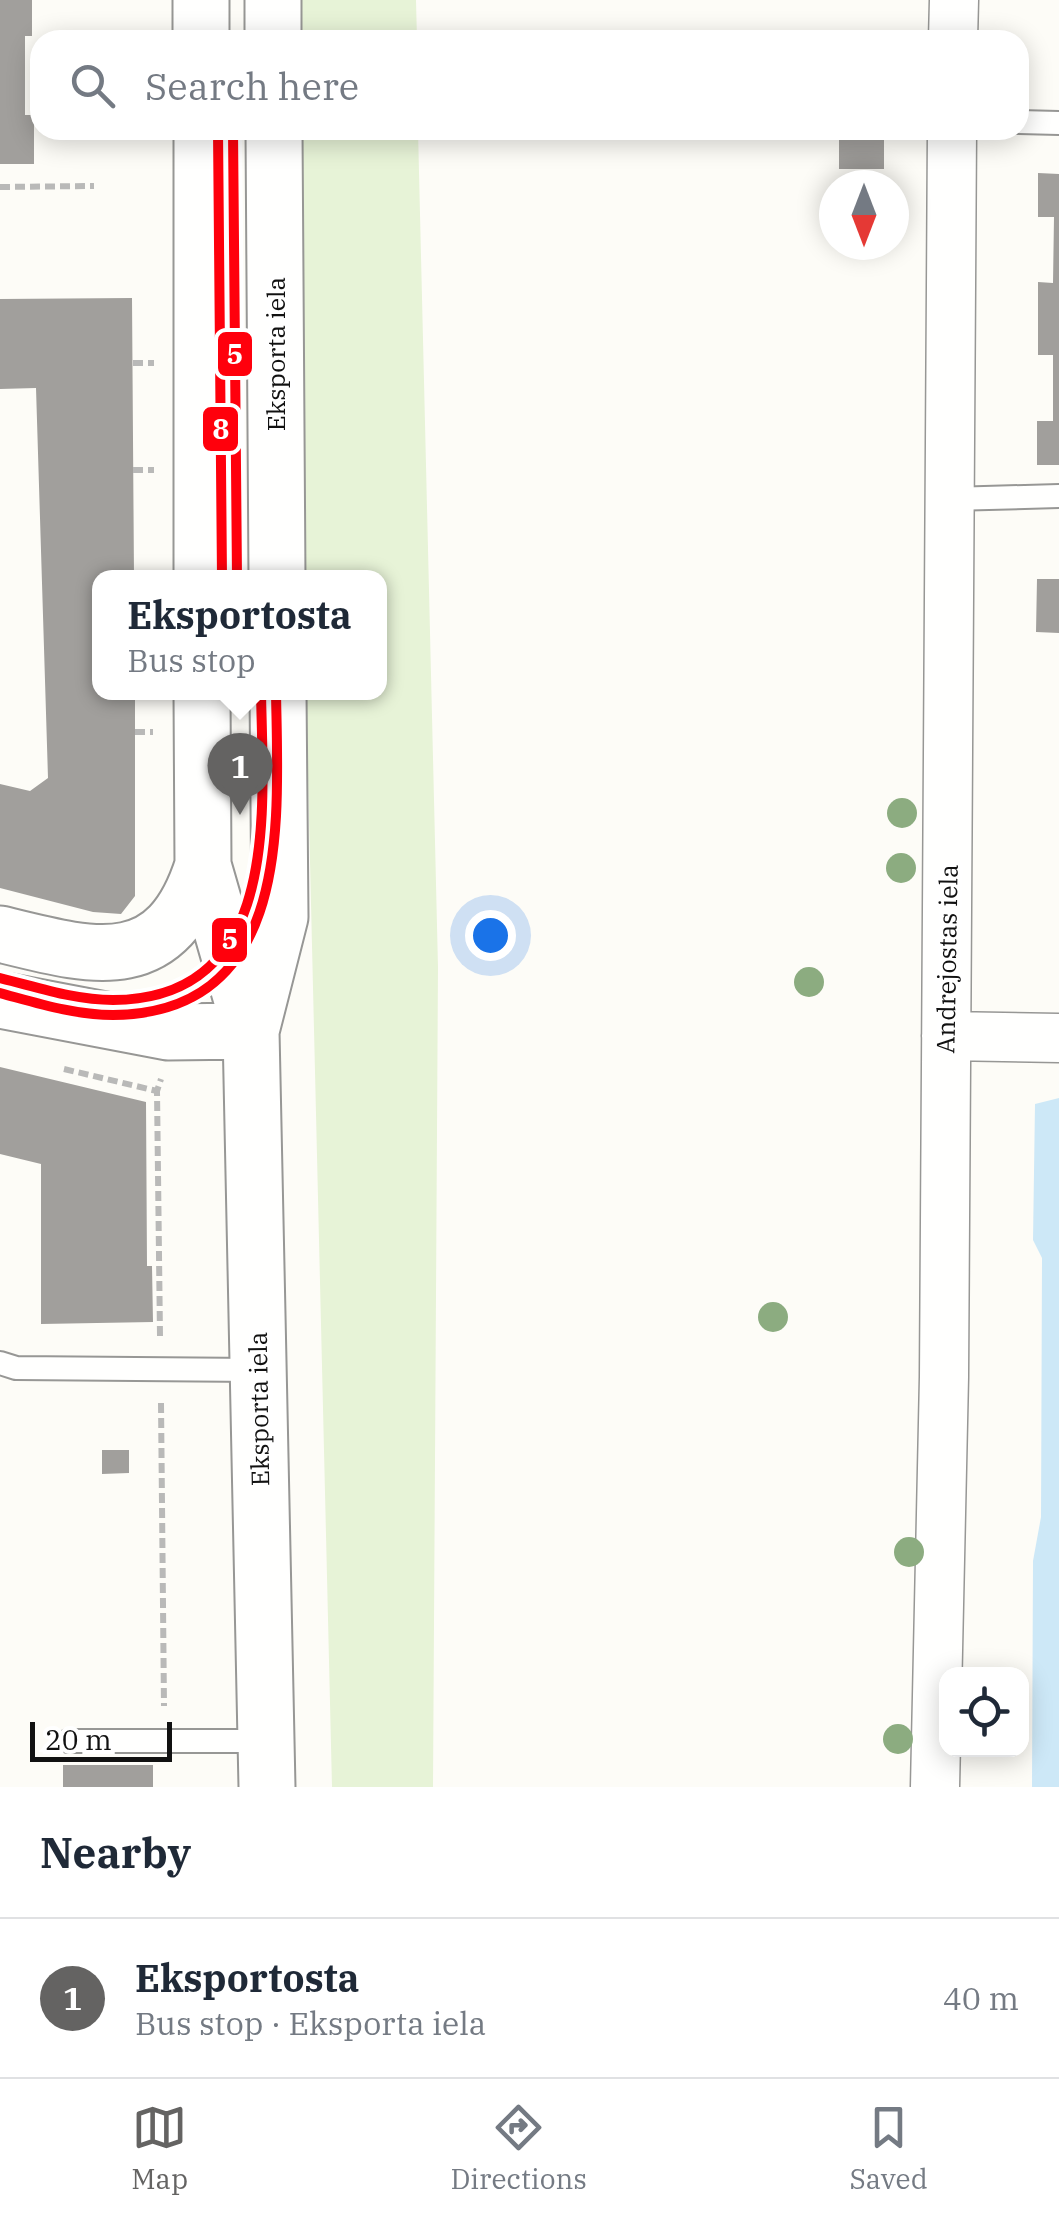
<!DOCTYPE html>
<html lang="en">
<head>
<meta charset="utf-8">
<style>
  body { margin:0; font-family:"IBM Plex Serif",serif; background:#f2f2f3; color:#1f2937 }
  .controls { position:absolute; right:30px; bottom:30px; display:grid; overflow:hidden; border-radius:20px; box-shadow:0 5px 25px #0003 }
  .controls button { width:90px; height:90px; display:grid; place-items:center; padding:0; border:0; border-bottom:2px solid #e0e1e3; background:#fff; color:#1f2937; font:50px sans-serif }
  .compass { position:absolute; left:819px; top:170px; width:90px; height:90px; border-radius:50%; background:#fff; box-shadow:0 5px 25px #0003; rotate:180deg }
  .scale { position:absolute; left:30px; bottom:25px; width:142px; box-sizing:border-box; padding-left:10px; border:5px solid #111; border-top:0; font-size:28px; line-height:35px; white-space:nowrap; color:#111; -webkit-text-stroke:8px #fff; paint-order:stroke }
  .you { position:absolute; left:490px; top:935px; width:35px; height:35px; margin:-25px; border:8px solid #fff; border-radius:50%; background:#1a73e8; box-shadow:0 0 0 15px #1a73e833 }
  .badge { display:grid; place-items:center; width:65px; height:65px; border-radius:50%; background:#646362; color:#fff; font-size:32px; font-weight:700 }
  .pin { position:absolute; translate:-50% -82px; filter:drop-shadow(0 2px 5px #0008) }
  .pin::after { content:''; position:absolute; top:52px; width:35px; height:30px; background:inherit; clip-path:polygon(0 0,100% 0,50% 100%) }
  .popup { position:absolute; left:92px; top:570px; width:295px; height:130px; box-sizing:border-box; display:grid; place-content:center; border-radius:20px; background:#fff; filter:drop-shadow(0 2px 8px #0005); font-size:32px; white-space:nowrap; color:#747a83 }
  .popup b { font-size:38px; color:#1f2937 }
  .popup::after { content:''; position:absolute; left:50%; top:100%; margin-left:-20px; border:20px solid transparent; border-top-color:#fff }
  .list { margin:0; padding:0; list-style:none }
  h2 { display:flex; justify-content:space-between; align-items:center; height:130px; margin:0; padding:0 40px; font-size:42px }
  h2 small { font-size:32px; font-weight:400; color:#747a83 }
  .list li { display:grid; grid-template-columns:65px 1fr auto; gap:30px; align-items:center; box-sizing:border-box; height:160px; padding:0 40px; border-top:2px solid #e0e1e3 }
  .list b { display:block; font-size:38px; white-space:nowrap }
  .list p { margin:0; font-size:32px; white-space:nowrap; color:#747a83 }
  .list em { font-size:32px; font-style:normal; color:#747a83 }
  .icon { flex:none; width:55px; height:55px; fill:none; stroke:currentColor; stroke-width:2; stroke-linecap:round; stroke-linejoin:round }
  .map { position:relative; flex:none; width:1059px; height:1787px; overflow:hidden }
  .search { position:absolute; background:#fff; box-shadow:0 5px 25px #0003; left:30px; right:30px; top:30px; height:110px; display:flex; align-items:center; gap:25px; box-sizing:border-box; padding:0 35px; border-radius:30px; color:#747a83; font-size:38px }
  .sheet { height:290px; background:#fff }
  nav { display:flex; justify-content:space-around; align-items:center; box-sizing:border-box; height:140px; border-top:2px solid #e0e1e3; background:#fff; font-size:28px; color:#747a83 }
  nav a { display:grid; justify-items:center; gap:5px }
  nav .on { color:#646362 }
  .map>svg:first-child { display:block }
</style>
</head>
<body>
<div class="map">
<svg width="1059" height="1787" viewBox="0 0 1059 1787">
  <rect width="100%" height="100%" fill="#fdfcf7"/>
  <path fill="#e7f3d7" d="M297 0H416L417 40H297Z
    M298 130H418L438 967 433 1787H332L306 693 380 692V578L302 577 304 366Z"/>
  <path fill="#cde8f7" d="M1059 1098V1787H1032L1033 1561 1041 1517 1042 1258 1033 1240 1035 1104Z"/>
  <path fill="#a19f9c" d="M0 0H32V36H25V115H34V164H0Z
    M839 130H884V169H839Z
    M1038 173 1059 174V465H1037V421H1053V355H1038V282L1053 283 1054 217H1038Z
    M132 298 134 578H100V692H135V896L121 914 93 912 0 888V784L30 791 48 778 36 388 0 389V299Z
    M1037 579H1059V633L1036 632Z
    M0 1067 146 1102 147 1266H152L153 1322 41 1324V1164L0 1154Z
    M102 1450H129V1473L102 1474Z
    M63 1765H153V1787H63Z"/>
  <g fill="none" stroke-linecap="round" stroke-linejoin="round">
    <g stroke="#979795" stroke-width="26">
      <path id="service" d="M1019 122 1059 123
        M950 499 1059 496
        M0 1363 16 1368 258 1370
        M68 1741H266"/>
    </g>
    <g stroke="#979795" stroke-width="51">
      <path id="minor" d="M953 40 954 0
        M946 1036 1059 1038
        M935 1787 944 1377 952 130"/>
    </g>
    <g stroke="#979795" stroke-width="59">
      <path id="tertiary" d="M201 0V40
        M273 0V40
        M202 130V578
        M274 130 277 578
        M202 692 203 865 250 1028
        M0 934C93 957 167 979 203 865
        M0 1000 168 1032 251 1031
        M267 1787 251 1031 280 917 278 692"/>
    </g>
    <path stroke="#b9b9b8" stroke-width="6" stroke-dasharray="10 5" stroke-linecap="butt" d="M0 187 94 186
      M133 363H154
      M133 470H154
      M135 732H153
      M64 1069 157 1091
      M160 1336 157 1091 161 1079
      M161 1403 164 1706"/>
    <use href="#service" stroke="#fffffe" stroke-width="22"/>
    <use href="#minor" stroke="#fffffe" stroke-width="48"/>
    <use href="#tertiary" stroke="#fffffe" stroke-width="55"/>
    <g stroke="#fff" stroke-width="18">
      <path id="tram-1" d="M233 130 237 578
        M0 978C37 987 74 1000 113 1000 282 999 263 811 261 692"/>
    </g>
    <g stroke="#fff" stroke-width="18">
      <path id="tram-2" d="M218 130 222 578
        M0 993C37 1003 74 1015 113 1015 294 1013 278 820 276 692"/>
    </g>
    <use href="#tram-1" stroke="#ff000c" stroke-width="10"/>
    <use href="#tram-2" stroke="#ff000c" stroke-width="10"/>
  </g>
  <g fill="#8cac80">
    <circle cx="902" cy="813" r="15"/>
    <circle cx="901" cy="868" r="15"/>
    <circle cx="809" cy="982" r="15"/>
    <circle cx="773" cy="1317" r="15"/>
    <circle cx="909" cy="1552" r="15"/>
    <circle cx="898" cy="1739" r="15"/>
  </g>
  <g text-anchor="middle" stroke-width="10" stroke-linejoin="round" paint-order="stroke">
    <g font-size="25" fill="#111" stroke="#fff">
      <text transform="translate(276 354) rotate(-90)" y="9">Eksporta iela</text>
      <text transform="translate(947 959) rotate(-89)" y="9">Andrejostas iela</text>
      <text transform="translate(259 1409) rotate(-91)" y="9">Eksporta iela</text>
    </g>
  </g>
  <g stroke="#fff" stroke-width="4">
    <rect x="216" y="330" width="38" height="48" rx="10" fill="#ff000c"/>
    <rect x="201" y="405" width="39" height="48" rx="10" fill="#ff000c"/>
    <rect x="210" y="916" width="39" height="48" rx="10" fill="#ff000c"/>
  </g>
  <g font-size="28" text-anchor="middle" font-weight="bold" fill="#fff">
    <text x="235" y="364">5</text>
    <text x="221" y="439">8</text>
    <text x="230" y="949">5</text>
  </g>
</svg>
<div class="controls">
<button><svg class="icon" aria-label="locate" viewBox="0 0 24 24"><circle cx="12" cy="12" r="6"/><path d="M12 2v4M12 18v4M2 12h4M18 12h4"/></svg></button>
</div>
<svg class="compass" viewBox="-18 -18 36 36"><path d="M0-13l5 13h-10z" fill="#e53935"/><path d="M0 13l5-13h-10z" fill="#747a83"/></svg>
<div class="scale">20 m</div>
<div class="you"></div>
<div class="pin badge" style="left:240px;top:815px">1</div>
<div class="popup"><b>Eksportosta</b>Bus stop</div>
<div class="search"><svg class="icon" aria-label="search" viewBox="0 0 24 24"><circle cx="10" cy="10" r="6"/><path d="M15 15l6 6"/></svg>Search here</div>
</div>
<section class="sheet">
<h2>Nearby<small></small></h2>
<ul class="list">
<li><span class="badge">1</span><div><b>Eksportosta</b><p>Bus stop · Eksporta iela</p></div><em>40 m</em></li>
</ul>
</section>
<nav>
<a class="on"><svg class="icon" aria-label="map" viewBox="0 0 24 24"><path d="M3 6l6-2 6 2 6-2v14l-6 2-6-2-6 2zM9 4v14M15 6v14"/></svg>Map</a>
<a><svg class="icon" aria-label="directions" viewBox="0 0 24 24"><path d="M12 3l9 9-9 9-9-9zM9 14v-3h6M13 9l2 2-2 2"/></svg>Directions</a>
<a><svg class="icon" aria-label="saved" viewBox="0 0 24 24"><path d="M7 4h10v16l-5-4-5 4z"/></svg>Saved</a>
</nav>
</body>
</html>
